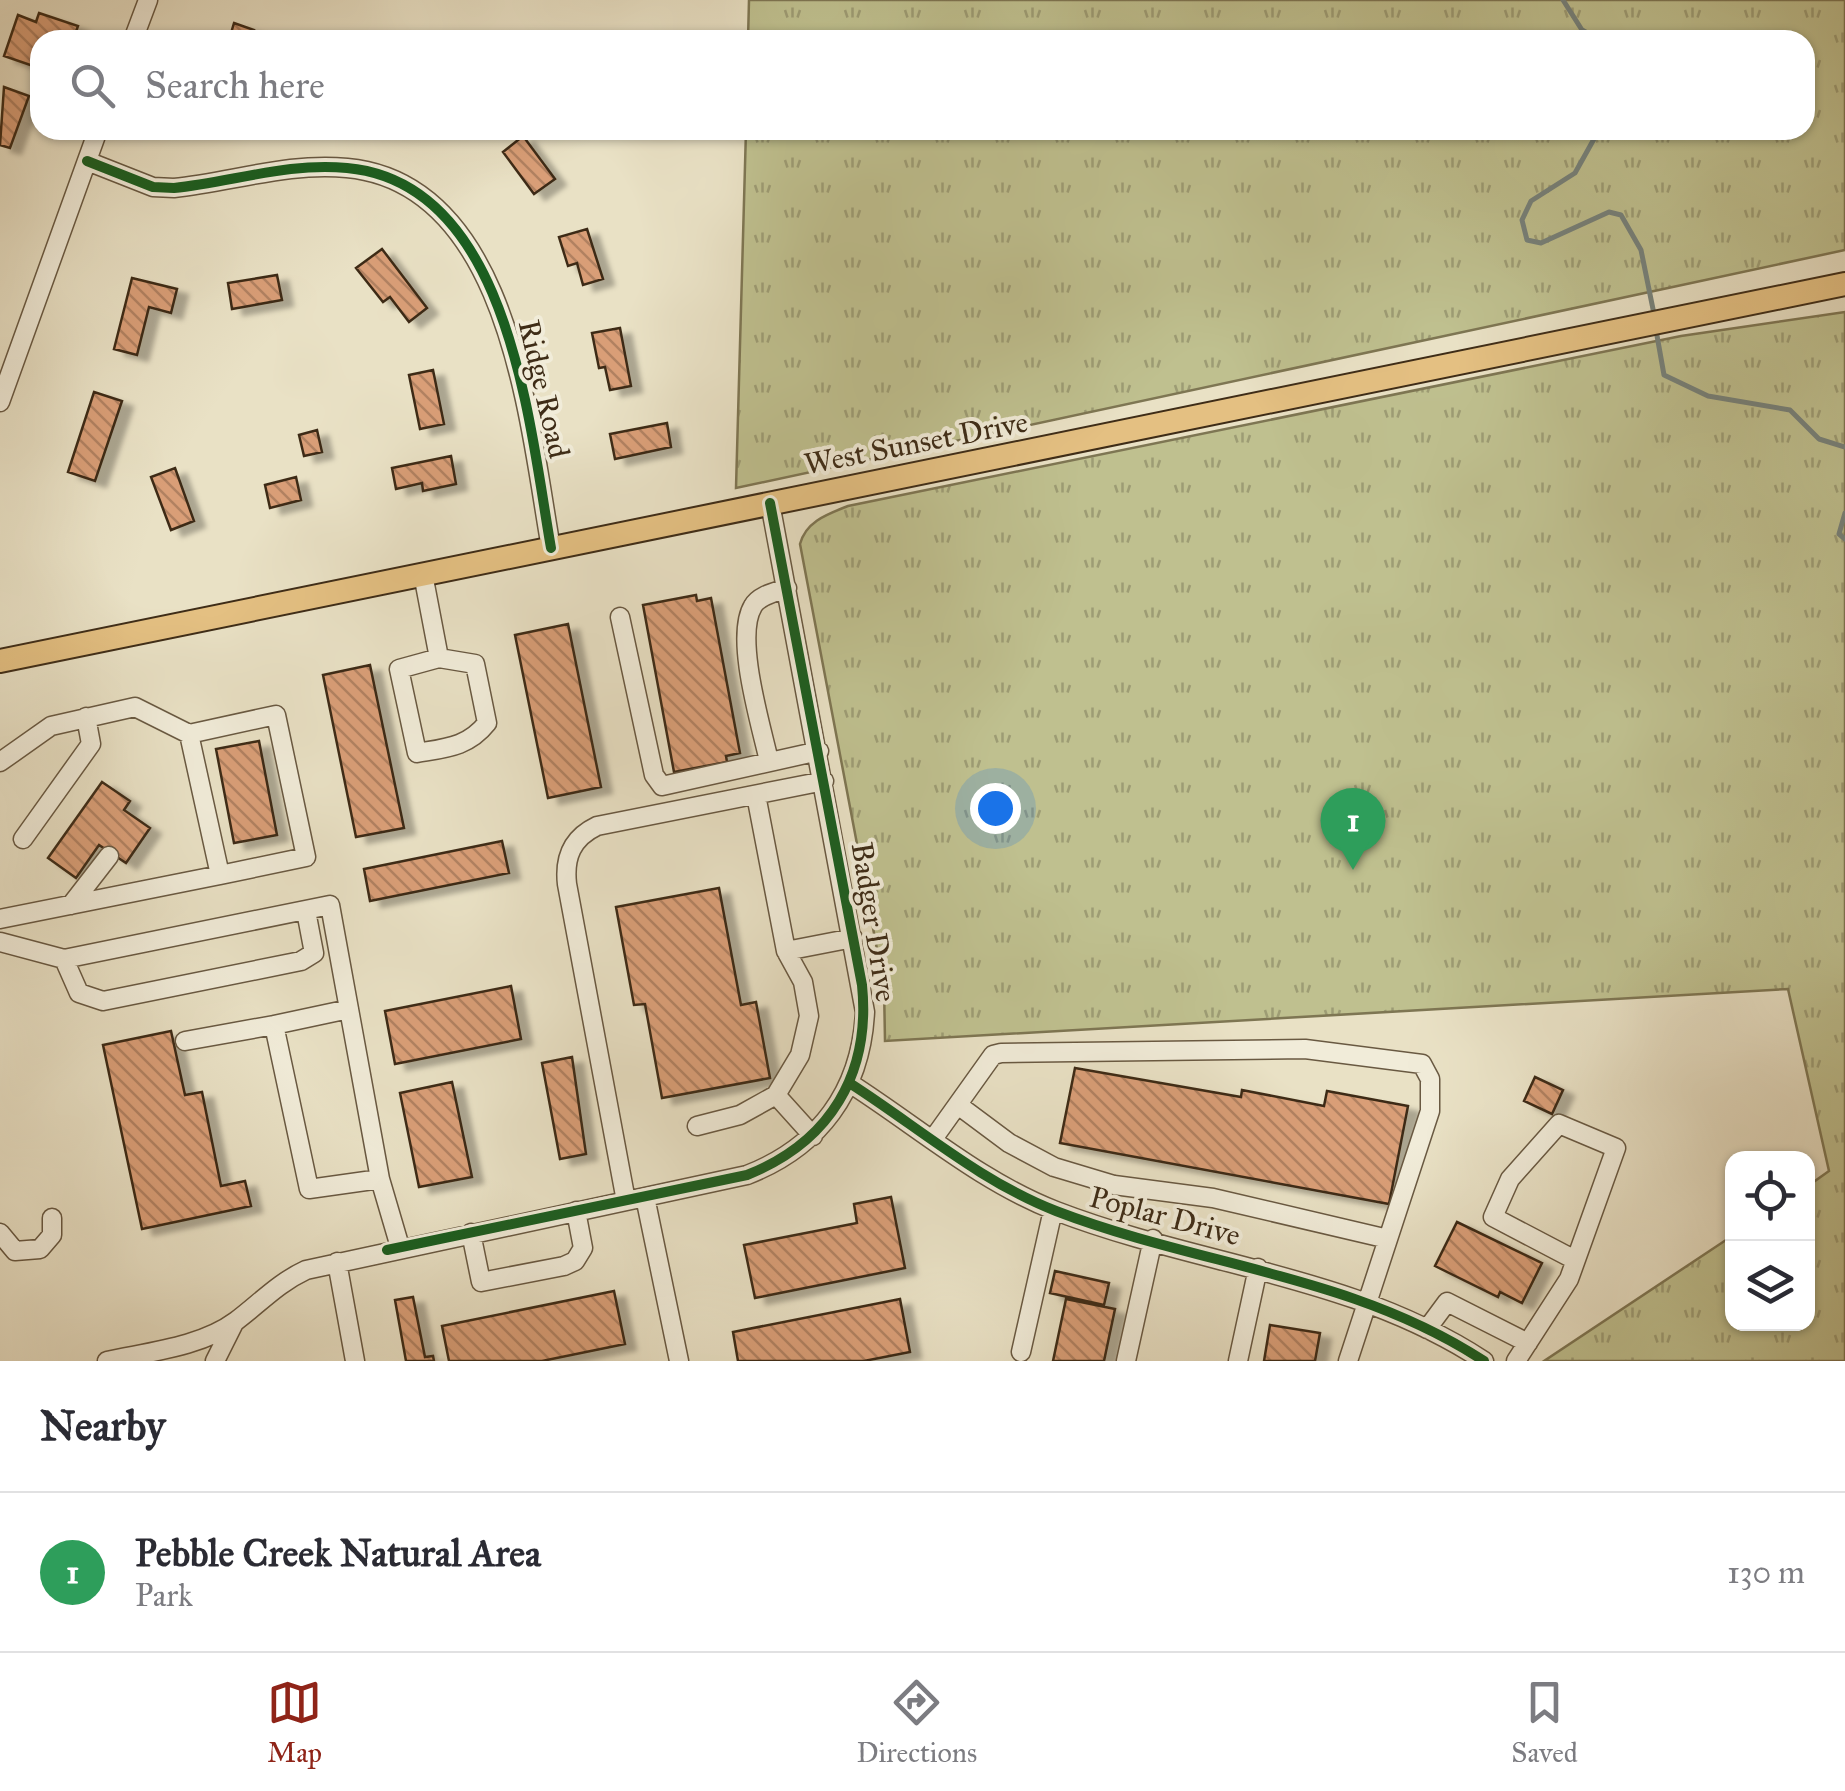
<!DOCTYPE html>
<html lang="en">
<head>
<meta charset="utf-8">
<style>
  body { margin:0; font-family:"IM FELL Great Primer",serif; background:#f2f2f3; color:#2b2b33 }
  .controls { position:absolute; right:30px; bottom:30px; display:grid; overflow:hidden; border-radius:20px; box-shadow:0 2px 8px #0004 }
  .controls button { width:90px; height:90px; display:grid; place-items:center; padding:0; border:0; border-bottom:2px solid #e1e1e2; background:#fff; color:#2b2b33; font:50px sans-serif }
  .you { position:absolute; left:995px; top:808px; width:35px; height:35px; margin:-25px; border:8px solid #fff; border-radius:50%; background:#1a73e8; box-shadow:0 0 0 15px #1a73e833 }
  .badge { display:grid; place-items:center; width:65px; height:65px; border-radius:50%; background:#8f2418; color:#fff; font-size:32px; font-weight:700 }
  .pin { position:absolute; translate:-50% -82px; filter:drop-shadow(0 2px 5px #0008) }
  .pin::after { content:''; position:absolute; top:52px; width:35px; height:30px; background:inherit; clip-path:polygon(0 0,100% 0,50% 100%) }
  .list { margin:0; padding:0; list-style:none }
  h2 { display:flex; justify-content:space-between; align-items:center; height:130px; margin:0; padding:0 40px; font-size:42px }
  h2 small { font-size:32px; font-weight:400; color:#7c7c81 }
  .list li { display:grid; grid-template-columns:65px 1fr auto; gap:30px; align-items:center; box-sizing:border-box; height:160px; padding:0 40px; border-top:2px solid #e1e1e2 }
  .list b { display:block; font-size:38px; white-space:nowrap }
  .list p { margin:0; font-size:32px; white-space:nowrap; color:#7c7c81 }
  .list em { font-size:32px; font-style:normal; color:#7c7c81 }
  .icon { flex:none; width:55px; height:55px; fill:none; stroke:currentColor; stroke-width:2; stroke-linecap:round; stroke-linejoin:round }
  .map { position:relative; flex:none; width:1845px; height:1361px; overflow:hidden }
  .search { position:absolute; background:#fff; box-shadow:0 2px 8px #0004; left:30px; right:30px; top:30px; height:110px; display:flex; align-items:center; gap:25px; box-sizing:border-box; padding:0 35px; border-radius:30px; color:#7c7c81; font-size:38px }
  .sheet { height:290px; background:#fff }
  nav { display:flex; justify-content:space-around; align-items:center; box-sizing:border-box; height:140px; border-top:2px solid #e1e1e2; background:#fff; font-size:28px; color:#7c7c81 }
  nav a { display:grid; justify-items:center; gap:5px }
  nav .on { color:#8f2418 }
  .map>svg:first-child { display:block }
</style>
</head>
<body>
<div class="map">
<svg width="1845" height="1361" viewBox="0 0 1845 1361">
  <defs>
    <pattern id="park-tufts" width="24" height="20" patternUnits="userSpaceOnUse" patternTransform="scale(2.5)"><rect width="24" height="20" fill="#bfc08f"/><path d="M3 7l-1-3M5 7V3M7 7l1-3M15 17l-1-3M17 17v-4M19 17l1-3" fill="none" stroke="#9d9c74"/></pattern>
    <pattern id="building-back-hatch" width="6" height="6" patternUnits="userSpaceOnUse" patternTransform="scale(2.5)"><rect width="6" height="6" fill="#d99e77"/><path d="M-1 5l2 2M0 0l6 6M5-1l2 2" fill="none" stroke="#b18161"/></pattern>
    <filter id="shadow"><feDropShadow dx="11" dy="6" stdDeviation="2.5" flood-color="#0004"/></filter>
  </defs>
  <rect width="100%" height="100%" fill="#e9e1c5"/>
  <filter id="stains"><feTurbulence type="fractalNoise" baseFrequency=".002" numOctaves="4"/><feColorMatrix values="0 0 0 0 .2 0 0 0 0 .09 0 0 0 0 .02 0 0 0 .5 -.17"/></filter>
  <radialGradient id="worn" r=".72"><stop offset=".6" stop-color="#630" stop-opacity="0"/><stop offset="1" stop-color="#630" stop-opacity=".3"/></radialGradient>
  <path fill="url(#park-tufts)" stroke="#7e7653" stroke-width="2.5" d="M749 0H1845V250L736 488 746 130H1805V40H748Z
    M1845 312V1361H1544L1732 1236V1324H1808V1186L1829 1171 1788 989 885 1041 884 986 800 544C806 521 828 514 848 506L1681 336Z"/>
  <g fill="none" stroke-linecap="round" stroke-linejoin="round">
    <path stroke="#76827c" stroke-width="5" d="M1563 0 1582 30 1600 40
      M1599 130 1575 173 1531 201 1522 220 1527 240 1541 243 1609 212 1621 215 1641 250 1654 314
      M1656 330 1664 375 1708 396 1790 410 1819 439 1845 447
      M1845 513 1839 534 1845 539"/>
  </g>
  <path fill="url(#building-back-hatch)" stroke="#3e2c17" stroke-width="2.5" filter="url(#shadow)" d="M39 13 78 26 73 40H40L39 68 4 56 18 15 36 22Z
    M234 23 254 30 251 40H229Z
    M4 87 29 96 10 148 0 145Z
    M523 136 555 179 534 194 503 152Z
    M587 229 603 279 583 285 577 263 568 266 559 237Z
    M382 249 427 308 409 322 390 297 383 302 356 268Z
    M277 275 282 300 232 309 228 283Z
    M132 278 177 289 171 313 149 307 137 355 114 349Z
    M620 328 631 386 610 390 605 367 599 368 592 333Z
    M433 370 444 424 420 429 409 375Z
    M94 392 122 401 95 481 68 472Z
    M667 423 671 447 615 459 610 434Z
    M317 430 322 452 304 456 299 435Z
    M451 456 456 484 423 491 422 483 396 489 392 468Z
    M175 468 194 521 171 530 151 477Z
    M296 477 301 500 270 508 265 485Z
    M696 595 697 601 711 598 740 753 726 756 727 762 674 772 643 605Z
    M568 624 601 787 548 798 515 635Z
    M370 665 404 828 356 837 323 675Z
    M259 741 277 835 234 843 216 749Z
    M102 782 130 801 124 810 150 828 126 863 99 845 76 878 48 858Z
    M502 841 509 873 370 901 364 869Z
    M719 888 741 1005 756 1002 770 1078 662 1098 645 1004 634 1005 616 907Z
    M511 986 521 1039 395 1064 385 1011Z
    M171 1031 185 1095 202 1092 221 1186 245 1181 251 1206 142 1229 103 1045Z
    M572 1057 586 1154 560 1159 542 1063Z
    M1075 1068 1241 1097 1242 1090 1324 1106 1327 1091 1408 1106 1389 1204 1060 1143Z
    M1535 1077 1563 1090 1552 1114 1524 1101Z
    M452 1082 472 1177 419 1187 400 1093Z
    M891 1197 905 1268 755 1298 744 1245 857 1223 854 1204Z
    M1457 1222 1542 1263 1522 1303 1500 1292 1498 1297 1435 1266Z
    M1055 1271 1109 1283 1104 1305 1050 1293Z
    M614 1291 625 1344 542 1361H449L442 1326Z
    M413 1297 425 1357 433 1356 434 1361H406L395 1300Z
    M900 1299 910 1352 864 1361H738L733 1332Z
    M1066 1299 1115 1309 1104 1361H1053Z
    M1270 1325 1320 1333 1315 1361H1264Z"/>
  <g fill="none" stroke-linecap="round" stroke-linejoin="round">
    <g stroke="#695942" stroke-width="21">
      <path id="minor" d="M133 40 148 0
        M87 161 153 187 174 188C232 182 289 162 347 168 510 183 529 424 551 548
        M0 402 98 130
        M423 574 439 658 475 664 487 723C468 747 446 748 417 753L399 669 439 658
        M620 617 654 775 662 786 819 751
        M189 734 276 715 306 857 220 875
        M769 761C761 725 734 637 753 606 759 595 776 592 787 588
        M0 762 51 726 135 707 189 734 220 875 0 919
        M756 795 786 951 803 982 809 1016 800 1055 776 1095 813 1136
        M23 839 91 744 86 717
        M71 905 109 856
        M0 942 64 959 330 905 380 1179 400 1247
        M786 951 853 938
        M64 959 79 993 103 1001 301 961 314 953 306 911
        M349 1009 274 1025 309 1189 380 1179
        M185 1041 274 1025
        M851 1084C918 1127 981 1182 1056 1211 1199 1266 1353 1275 1484 1361
        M958 1105 1009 1143 1054 1167 1114 1185 1213 1198 1388 1239
        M697 1126 740 1115 776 1095
        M933 1139 993 1055 1001 1053 1305 1049 1422 1064 1430 1079V1111L1348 1361
        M645 1197 679 1361
        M626 1201 567 884C564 857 572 838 597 826L824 781
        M0 1233 15 1251 40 1249 52 1235V1218
        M471 1233 481 1282 564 1266 575 1261 583 1248 576 1211
        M337 1262 355 1361
        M1427 1329 1447 1302 1528 1343
        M1021 1352 1053 1210
        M107 1361C148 1352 201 1347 236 1321 260 1303 278 1283 306 1270L747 1175C819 1147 861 1091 865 1012L770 503
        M215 1361 234 1323
        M1126 1361 1153 1239
        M1238 1361 1258 1268
        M1516 1361 1569 1279 1616 1148 1559 1124 1510 1179 1493 1217 1575 1260"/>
    </g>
    <g stroke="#3e2c17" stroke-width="26">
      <path id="major" d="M0 661 1845 284"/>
    </g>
    <use href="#minor" stroke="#f1ecd9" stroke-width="18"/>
    <use href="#major" stroke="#e4c082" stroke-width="22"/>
    <g stroke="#f1ecd9" stroke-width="16">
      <path id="cycleway" d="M87 161 153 187 174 188C232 182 289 162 347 168 510 183 529 424 551 548
        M851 1084C918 1127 981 1182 1056 1211 1199 1266 1353 1275 1484 1361
        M387 1250 747 1175C830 1142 871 1074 862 985L770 503"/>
    </g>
    <use href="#cycleway" stroke="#1b5e20" stroke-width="10"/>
  </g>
  <g text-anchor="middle" stroke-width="8" stroke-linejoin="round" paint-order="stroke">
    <g font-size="30" fill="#3e2c17" stroke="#f1ecd9">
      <text transform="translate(544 389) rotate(77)" y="10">Ridge Road</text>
      <text transform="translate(916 443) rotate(-11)" y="10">West Sunset Drive</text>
      <text transform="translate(874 922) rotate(81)" y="10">Badger Drive</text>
      <text transform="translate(1165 1216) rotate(15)" y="10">Poplar Drive</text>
    </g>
  </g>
  <rect width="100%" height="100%" filter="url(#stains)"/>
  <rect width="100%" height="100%" fill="url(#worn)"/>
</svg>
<div class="controls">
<button><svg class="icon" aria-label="locate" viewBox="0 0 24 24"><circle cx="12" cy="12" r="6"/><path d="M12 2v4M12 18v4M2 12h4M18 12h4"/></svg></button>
<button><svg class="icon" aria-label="layers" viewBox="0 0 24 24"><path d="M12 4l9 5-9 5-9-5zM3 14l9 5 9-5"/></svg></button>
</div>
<div class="you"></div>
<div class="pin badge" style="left:1353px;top:870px;background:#2e9e5b">1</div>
<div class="search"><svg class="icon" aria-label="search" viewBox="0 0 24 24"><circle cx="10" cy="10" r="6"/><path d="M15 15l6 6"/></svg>Search here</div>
</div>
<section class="sheet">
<h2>Nearby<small></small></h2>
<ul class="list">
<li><span class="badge" style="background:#2e9e5b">1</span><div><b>Pebble Creek Natural Area</b><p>Park</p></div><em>130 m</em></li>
</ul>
</section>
<nav>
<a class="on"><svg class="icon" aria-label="map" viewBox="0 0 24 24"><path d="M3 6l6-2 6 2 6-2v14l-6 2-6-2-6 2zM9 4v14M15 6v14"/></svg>Map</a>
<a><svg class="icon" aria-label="directions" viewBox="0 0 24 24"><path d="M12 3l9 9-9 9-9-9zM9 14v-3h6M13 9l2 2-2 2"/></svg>Directions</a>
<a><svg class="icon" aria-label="saved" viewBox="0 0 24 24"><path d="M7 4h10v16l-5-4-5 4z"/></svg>Saved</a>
</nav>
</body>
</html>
